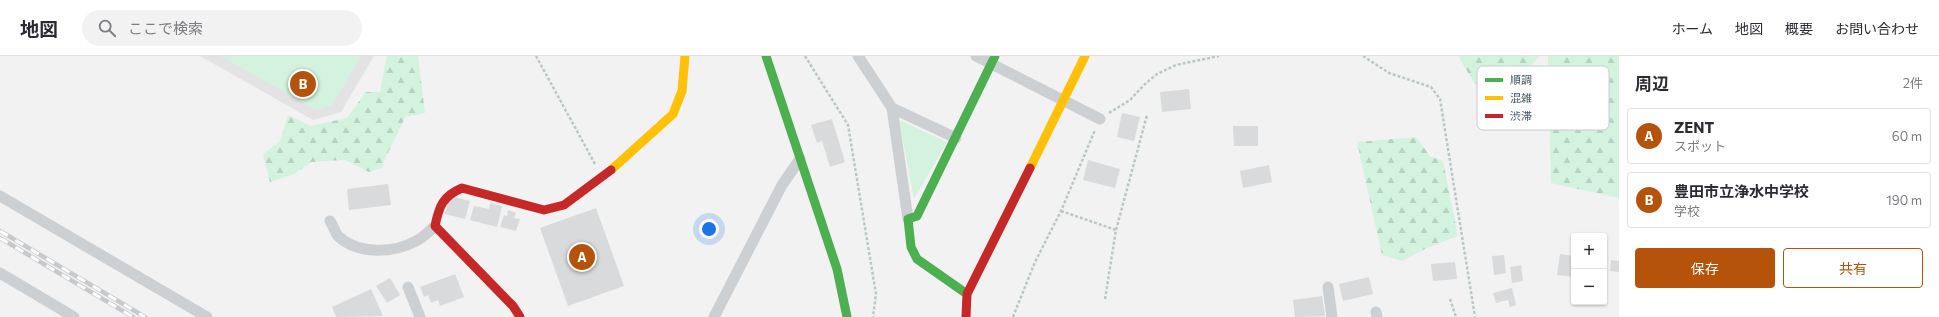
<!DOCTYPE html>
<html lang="ja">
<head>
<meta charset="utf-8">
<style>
  body { margin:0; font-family:Commissioner,"Noto Sans JP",sans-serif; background:#f2f2f3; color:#2b2b33 }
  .controls { position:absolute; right:12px; bottom:12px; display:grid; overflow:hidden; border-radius:4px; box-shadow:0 1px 3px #0004 }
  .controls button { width:36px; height:36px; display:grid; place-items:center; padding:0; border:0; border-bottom:1px solid #e1e1e2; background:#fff; color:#2b2b33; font:20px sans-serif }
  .you { position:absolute; left:709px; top:173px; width:14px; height:14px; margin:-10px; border:3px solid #fff; border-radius:50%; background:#1a73e8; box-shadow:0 0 0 6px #1a73e833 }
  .badge { display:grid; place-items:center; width:26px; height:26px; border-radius:50%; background:#b45309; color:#fff; font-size:13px; font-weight:700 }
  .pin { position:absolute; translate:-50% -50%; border:2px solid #fff; box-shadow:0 1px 4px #0006 }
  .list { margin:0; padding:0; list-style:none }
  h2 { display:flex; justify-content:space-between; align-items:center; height:52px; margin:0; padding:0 16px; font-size:17px }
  h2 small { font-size:13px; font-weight:400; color:#7c7c81 }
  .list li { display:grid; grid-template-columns:26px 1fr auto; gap:12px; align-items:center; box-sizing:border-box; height:56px; margin:0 8px 8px; padding:0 8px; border:1px solid #e1e1e2; border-radius:4px }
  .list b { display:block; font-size:15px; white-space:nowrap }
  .list p { margin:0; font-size:13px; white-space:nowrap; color:#7c7c81 }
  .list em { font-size:13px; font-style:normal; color:#7c7c81 }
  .actions { display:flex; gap:8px; padding:12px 16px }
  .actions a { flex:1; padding:9px 0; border:1px solid #b45309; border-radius:4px; text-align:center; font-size:14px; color:#b45309 }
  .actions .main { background:#b45309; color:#fff }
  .icon { flex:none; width:22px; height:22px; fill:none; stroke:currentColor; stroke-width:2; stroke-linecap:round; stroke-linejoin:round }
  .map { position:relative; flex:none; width:1619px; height:261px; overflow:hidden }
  header { display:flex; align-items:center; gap:24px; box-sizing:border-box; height:56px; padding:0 20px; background:#fff; border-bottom:1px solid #e1e1e2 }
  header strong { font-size:19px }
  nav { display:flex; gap:22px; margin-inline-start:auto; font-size:14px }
  .search { width:280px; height:36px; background:#f2f2f3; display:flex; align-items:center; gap:10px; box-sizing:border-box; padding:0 14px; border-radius:22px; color:#7c7c81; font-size:15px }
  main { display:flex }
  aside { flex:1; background:#fff }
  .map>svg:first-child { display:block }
</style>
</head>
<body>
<header>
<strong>地図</strong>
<div class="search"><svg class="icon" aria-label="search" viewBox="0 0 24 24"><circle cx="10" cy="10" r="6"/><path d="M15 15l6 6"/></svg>ここで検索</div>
<nav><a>ホーム</a><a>地図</a><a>概要</a><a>お問い合わせ</a></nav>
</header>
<main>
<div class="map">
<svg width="1619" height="261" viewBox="0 0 1619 261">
  <defs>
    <pattern id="forest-firs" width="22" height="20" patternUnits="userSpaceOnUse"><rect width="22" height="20" fill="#d4f3de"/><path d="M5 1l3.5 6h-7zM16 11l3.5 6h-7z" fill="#b7d2c1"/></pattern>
  </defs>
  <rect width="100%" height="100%" fill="#f2f2f2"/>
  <path fill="#e3e3e4" d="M200 0H374L341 56 313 64Z"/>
  <path fill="url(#forest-firs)" d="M387 0H418L425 57 405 61C398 79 388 93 382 112L369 116 345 104 311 106 294 118 270 126 263 98 280 85 288 59 311 70 347 62 366 36H380Z
    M1458 0H1540L1489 52Z
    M1548 0H1619V142L1551 127Z
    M1416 81 1430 100 1443 105 1458 180 1427 192 1402 205 1382 199 1357 86Z"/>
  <path fill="#d4f3de" d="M221 0H361L332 49 316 54Z
    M899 64 947 86 914 143Z"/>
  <path fill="#d9dadc" d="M1189 33 1191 53 1162 56 1160 36Z
    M1122 57 1140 61 1134 85 1117 81Z
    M832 63 845 106 830 111 822 85 817 87 811 69Z
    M1233 70H1258V90H1234Z
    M1088 104 1120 113 1115 132 1083 124Z
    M1269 109 1272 126 1243 132 1240 115Z
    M388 128 391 149 349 154 347 133Z
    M450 140 470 145 465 163 445 158Z
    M490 147 502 150 497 171 470 164 474 150 489 153Z
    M596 152 624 230 568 250 540 172Z
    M508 154 516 157 514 162 520 163 516 175 500 171 504 159 507 160Z
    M1560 198 1574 200V221L1557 219Z
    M1504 199 1506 217 1494 219 1492 200Z
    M1611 204 1619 205V216L1610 215Z
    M1455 206 1457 223 1433 225 1431 208Z
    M1521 209 1523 225 1512 227 1510 211Z
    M455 218 464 241 440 250 438 244 431 247 428 239 424 241 420 231Z
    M1369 221 1373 238 1343 245 1339 228Z
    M390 222 400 239 387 247 376 230Z
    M1512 232 1516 249 1510 251 1508 244 1496 247 1493 237Z
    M371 233 383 260 336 261 332 251Z
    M1322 240 1325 260 1295 261 1293 244Z"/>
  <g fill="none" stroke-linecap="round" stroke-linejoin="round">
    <path stroke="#bac8c2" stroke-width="2.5" stroke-dasharray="3 2" stroke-linecap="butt" d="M536 0 595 108
      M805 0 848 69 876 238 873 261
      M1363 0 1389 17 1431 31 1440 43 1475 261
      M1109 57 1130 44 1145 28 1157 18 1176 9 1219 0
      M1061 155 1116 174
      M1105 243 1116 174 1147 59
      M1450 243 1456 261
      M1013 261 1035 206 1061 155 1095 74"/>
    <path stroke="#cdd0d3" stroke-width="11" d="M858 0 892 52 956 82
      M976 0 1100 63
      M892 52 908 163
      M0 140 207 261
      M330 165C333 169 335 177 339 181 360 199 394 197 416 185 423 182 429 175 435 170
      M0 217 74 261
      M408 231 420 261
      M1328 231 1332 261
      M1376 256 1377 261
      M714 261 782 129 800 103"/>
    <path stroke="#4caf50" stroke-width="9" d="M766 0 837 213 847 261
      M967 238 917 203 911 191 908 163 917 160 995 0"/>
    <path stroke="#ffc107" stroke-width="9" d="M1030 112 1085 0
      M611 114 673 58 682 35 685 0"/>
    <path stroke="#c62828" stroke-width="9" d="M520 261 513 250 435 170C439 150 443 140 462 132L544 154 564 149 611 114
      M966 261 967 238 1030 112"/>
    <g stroke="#c7c9cc" stroke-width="4.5">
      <path id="rail" d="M0 175 145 261
        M0 182 133 261"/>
    </g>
    <use href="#rail" stroke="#fff" stroke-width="3" stroke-dasharray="9" stroke-linecap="butt"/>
  </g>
  <rect x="1477" y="10" width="132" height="64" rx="6" fill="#fff" stroke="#c8cccf" stroke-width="1"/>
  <rect x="1485" y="22" width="18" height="4" fill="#4caf50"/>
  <rect x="1485" y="40" width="18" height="4" fill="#ffc107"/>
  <rect x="1485" y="58" width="18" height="4" fill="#c62828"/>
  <g font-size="11" fill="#475660">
    <text x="1510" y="28">順調</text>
    <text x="1510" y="46">混雑</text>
    <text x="1510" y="64">渋滞</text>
  </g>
</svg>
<div class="controls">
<button>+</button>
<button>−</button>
</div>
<div class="you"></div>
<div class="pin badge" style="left:582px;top:201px">A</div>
<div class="pin badge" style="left:303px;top:28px">B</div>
</div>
<aside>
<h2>周辺<small>2件</small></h2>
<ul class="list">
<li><span class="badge">A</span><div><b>ZENT</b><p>スポット</p></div><em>60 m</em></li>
<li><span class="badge">B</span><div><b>豊田市立浄水中学校</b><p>学校</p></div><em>190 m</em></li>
</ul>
<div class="actions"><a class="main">保存</a><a>共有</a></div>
</aside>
</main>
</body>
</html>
